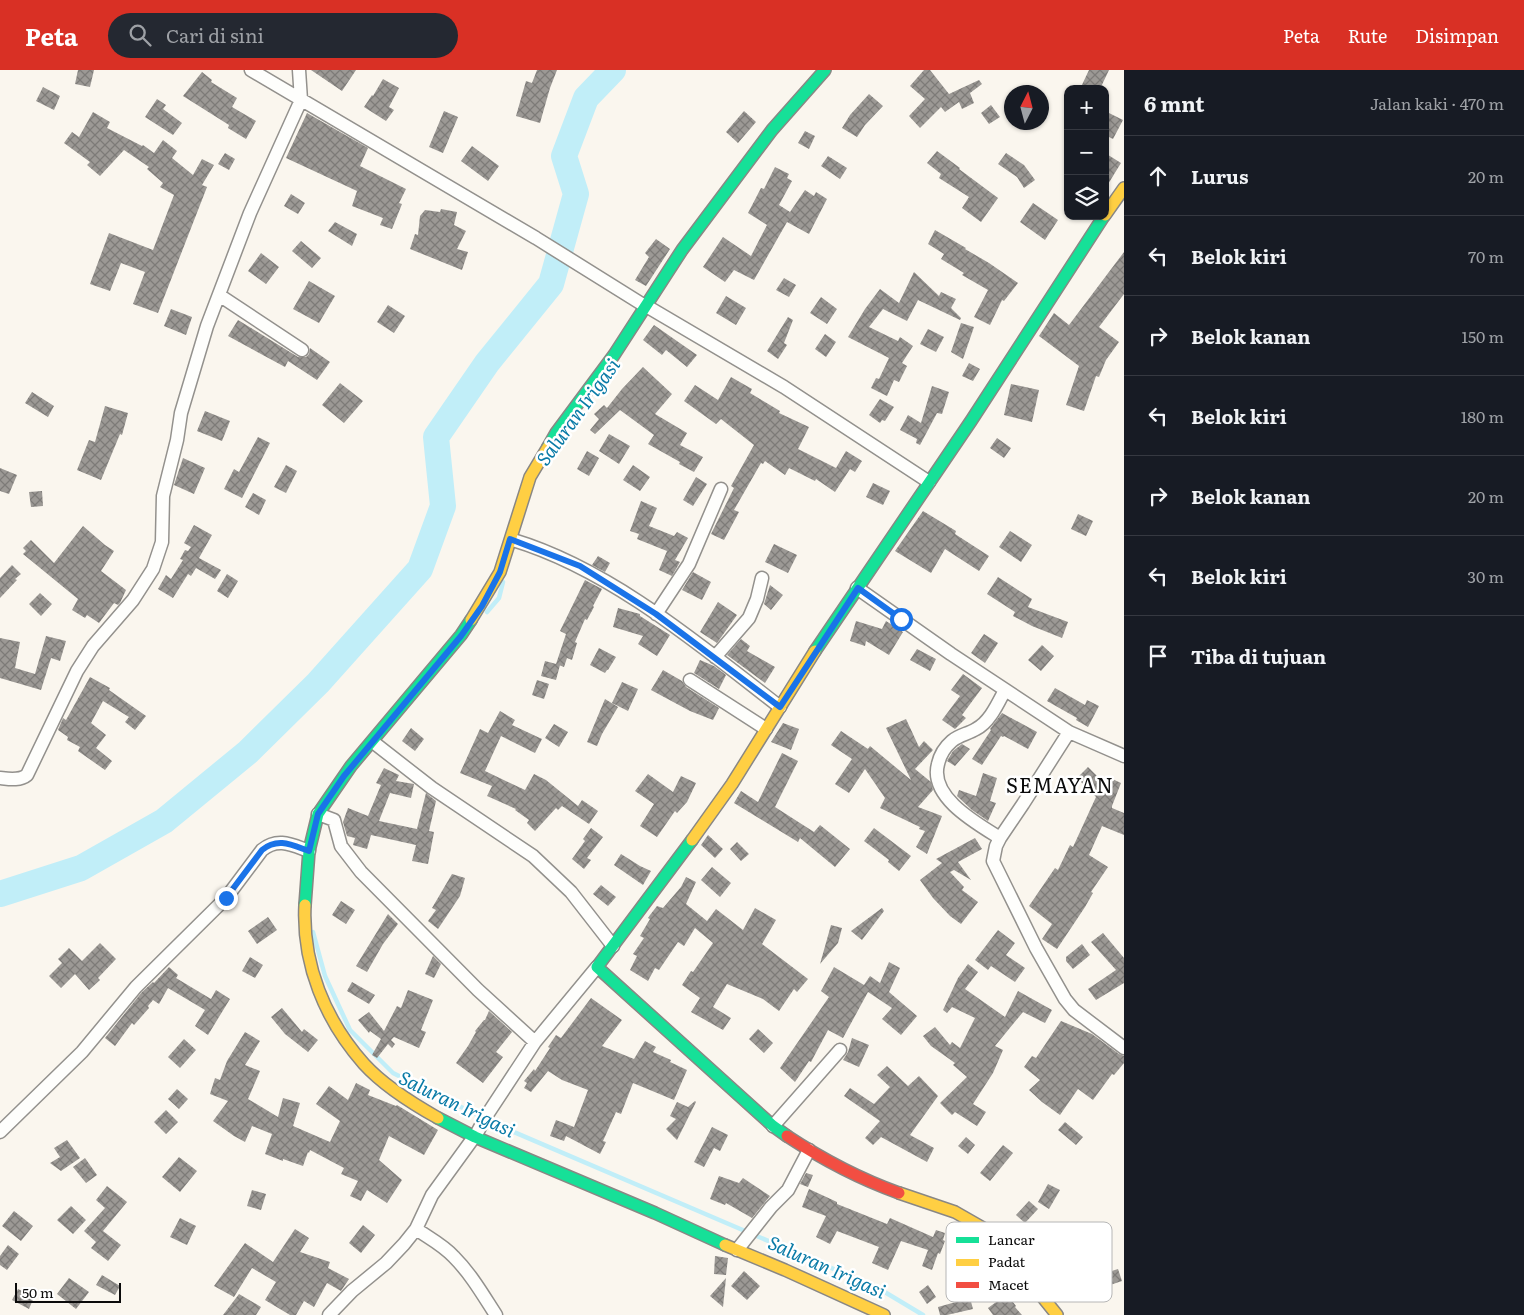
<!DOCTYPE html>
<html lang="id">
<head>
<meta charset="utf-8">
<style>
  body { margin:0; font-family:Literata,serif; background:#242831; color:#f1f3f6 }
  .controls { position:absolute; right:15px; top:15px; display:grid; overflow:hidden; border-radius:10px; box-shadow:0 1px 4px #0004 }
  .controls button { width:45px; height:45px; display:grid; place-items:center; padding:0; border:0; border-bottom:1px solid #363941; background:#171b24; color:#f1f3f6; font:25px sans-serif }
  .compass { position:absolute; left:1004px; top:15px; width:45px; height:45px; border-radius:50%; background:#171b24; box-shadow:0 1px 4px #0004; rotate:6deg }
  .scale { position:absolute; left:15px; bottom:12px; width:106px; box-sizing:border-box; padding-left:5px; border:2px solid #0b0b0b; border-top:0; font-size:14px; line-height:18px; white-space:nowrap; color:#0b0b0b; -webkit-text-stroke:4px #fff; paint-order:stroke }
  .stop { position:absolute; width:15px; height:15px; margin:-11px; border:4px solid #1a73e8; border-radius:50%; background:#fff }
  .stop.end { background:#1a73e8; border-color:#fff; box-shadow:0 1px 5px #0008 }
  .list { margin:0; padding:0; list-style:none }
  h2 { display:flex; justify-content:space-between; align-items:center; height:65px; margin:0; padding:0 20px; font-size:21px }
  h2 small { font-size:16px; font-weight:400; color:#9ea1a6 }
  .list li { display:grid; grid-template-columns:32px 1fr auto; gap:15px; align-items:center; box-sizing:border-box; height:80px; padding:0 20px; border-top:1px solid #363941 }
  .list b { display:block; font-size:19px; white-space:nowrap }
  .list em { font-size:16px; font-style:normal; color:#9ea1a6 }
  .icon { flex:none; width:28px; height:28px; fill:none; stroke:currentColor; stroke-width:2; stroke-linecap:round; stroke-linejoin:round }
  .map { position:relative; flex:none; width:1124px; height:1245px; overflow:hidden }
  header { display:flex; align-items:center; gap:30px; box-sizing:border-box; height:70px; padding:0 25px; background:#d93025; color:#fff }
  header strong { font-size:24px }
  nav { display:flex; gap:28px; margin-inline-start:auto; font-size:18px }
  .search { width:350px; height:45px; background:#242831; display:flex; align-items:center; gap:12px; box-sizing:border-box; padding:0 18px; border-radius:28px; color:#9ea1a6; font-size:19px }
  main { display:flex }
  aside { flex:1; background:#171b24 }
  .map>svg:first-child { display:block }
</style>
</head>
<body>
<header>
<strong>Peta</strong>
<div class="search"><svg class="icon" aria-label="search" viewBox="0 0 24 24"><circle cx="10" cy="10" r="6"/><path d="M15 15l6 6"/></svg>Cari di sini</div>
<nav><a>Peta</a><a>Rute</a><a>Disimpan</a></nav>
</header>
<main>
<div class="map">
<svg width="1124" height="1245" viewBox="0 0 1124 1245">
  <defs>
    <pattern id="building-cross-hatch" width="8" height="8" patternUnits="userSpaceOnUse" patternTransform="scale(1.25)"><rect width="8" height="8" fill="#9c9995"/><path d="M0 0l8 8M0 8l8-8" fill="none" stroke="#7d7b78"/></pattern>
  </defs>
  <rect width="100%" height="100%" fill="#faf6ee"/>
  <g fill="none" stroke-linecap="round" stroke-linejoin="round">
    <path stroke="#c1eef8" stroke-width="4.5" d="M487 542 499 528 503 512
      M313 862 325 906 350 960 393 1003 493 1053 878 1218 923 1245"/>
    <path stroke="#c1eef8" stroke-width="26" d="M0 824 81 798 164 751 248 682 318 613 420 499 443 436 436 367 487 293 551 214 576 124 564 86 586 28 613 0"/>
  </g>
  <path fill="url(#building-cross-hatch)" d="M78 0H94L90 17 75 14Z
    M311 0H356L342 21Z
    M537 0H557L550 18 540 53 516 46 526 11 532 13Z
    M924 0H930L949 24 979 10 982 14 970 23 974 33 962 39 959 32 945 42 941 37 920 58 909 46 925 29 910 16Z
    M1089 0H1109L1100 19H1080Z
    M202 2 212 10 211 12 237 28 232 37 256 51 246 69 228 58 229 55 183 26Z
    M383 9 399 18 389 37 394 40 386 51 364 37 372 25 373 26Z
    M43 17 60 26 54 40 36 31Z
    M869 24 883 36 865 55 857 67 842 58 850 45Z
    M157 29 166 35 163 39 182 53 173 65 145 47Z
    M991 35 1000 47 989 54 981 43Z
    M444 41 458 47 443 83 429 77Z
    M744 41 756 52 738 73 726 62Z
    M1105 41 1123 50 1113 69 1105 65Z
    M93 42 110 52 107 58 142 76 143 75 154 83 163 70 177 81 172 88 193 105 202 89 214 95 202 115 207 117 158 243 133 234 145 202 121 193 110 221 90 214 109 163 153 180 174 125 160 117 163 113 147 99 149 97 124 80 100 106 87 95 90 92 64 73 72 62 79 67Z
    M307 43 368 78 360 96 406 119 399 133 402 134 392 159 380 155 383 148 352 136 357 121 286 88Z
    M805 61 815 66 809 79 798 73Z
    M472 76 499 96 488 111 461 91Z
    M937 81 960 98 959 99 998 128 981 152 962 138 969 127 939 108 941 104 927 93Z
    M225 83 235 89 229 100 218 94Z
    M1006 83 1024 95 1035 110 1024 118 1017 107 998 94Z
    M1105 83 1121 93 1105 119Z
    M828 86 847 98 840 109 821 96Z
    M775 97 789 104 787 108 792 111 779 135 790 142 805 120 814 126 816 122 827 129 809 164 787 152 754 210 734 200 725 212 703 197 723 167 751 186 767 155 748 143 761 118 764 119Z
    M291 124 305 133 298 144 284 136Z
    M1033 133 1058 150 1045 170 1020 152Z
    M441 139 457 142 454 155 466 161 457 179 468 182 462 200 410 179 415 164 418 165 420 146 425 140 440 142Z
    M335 152 357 164 352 176 328 161Z
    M935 160 966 178 965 179 989 193 1018 213 1004 231 1002 230 990 255 974 247 988 220 962 205 964 203 941 189 944 184 928 174Z
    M656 169 670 179 646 216 635 210 649 187 645 183Z
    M301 171 321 188 312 198 292 181Z
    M1124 182V224L1099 257 1119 272 1106 290 1099 307 1096 306 1084 341 1066 335 1079 296 1039 266 1054 243 1069 255Z
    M261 183 279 197 266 214 248 201Z
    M914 202 939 226 941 222 956 229 951 238 961 248 960 250 918 230 907 251 883 239 869 257 898 271 900 267 913 276 902 293 907 296 899 312 894 310 887 326 871 318 876 308 879 309 889 288 848 267 865 239 880 219 899 233Z
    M784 208 796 215 789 227 776 220Z
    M309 211 335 226 319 253 293 239Z
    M726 226 746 238 736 255 716 243Z
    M821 227 837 239 827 254 810 243Z
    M388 235 405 246 394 263 377 252Z
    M171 239 192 247 186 265 164 256Z
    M788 247 793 250 784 273 787 275 778 289 767 281Z
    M238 250 298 287H306L309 284 310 278 330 292 317 310 288 291 285 297 228 266Z
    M961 253 974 257 963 289 951 282Z
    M654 255 697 285 687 297 666 280 662 285 643 270Z
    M928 259 944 267 936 282 920 274Z
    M825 264 836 272 826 287 815 279Z
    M969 293 980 299 973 311 962 306Z
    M643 297 672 324 655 344 687 363 680 375 703 387 694 402 679 394 680 392 648 374 654 365 620 340 595 364 590 360 599 349 594 344 604 335 607 338 622 319Z
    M731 307 752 319 750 323 780 341 779 343 809 357 798 379 836 398 846 381 862 391 855 402 850 399 835 422 816 409 815 411 789 398 785 405 765 391 763 394 761 393 734 440 739 442 724 470 711 464 734 418 731 416 754 375 721 349 716 354 684 331 695 315 718 330Z
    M340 313 363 331 344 353 322 335Z
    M1011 314 1039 320 1032 352 1004 345Z
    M932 316 949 322 942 344 937 343 920 375 916 373 917 369 900 360 908 345 921 353Z
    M32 322 54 336 48 347 25 333Z
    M880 329 894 337 885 351 882 350 880 353 869 345Z
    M105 336 128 343 122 365 120 364 101 410 77 400 89 370 95 372Z
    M205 341 230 351 222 371 197 361Z
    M609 364 630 376 619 394 599 381Z
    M258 367 270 373 242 428 224 419 234 399 239 402Z
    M997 368 1011 378 1004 388 990 378Z
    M587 381 599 388 589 406 577 399Z
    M183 388 205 398 194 424 174 415Z
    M286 395 297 401 286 423 274 417Z
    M633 395 650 407 640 421 623 410Z
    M0 398 17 405 9 424 0 421Z
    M696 407 707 414 693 436 683 430Z
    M873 413 890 421 883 435 866 427Z
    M42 421 43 436 31 437 29 422Z
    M253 423 266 430 259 445 245 437Z
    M641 431 657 438 649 456 674 466 677 462 688 468 675 490 680 492 672 506 659 500 667 481 637 469 639 464 630 461Z
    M923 441 956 461 955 464 989 486 979 501 945 479 931 503 895 481Z
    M1078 444 1093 451 1086 466 1071 459Z
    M194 455 212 465 199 488 221 500 215 509 196 498 191 506 188 504 173 528 158 519 166 505 171 509 183 490 180 489 185 480 188 481 191 477 184 473Z
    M83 456 105 475 114 481 101 501 126 520 120 533 118 535 114 533 99 553 87 545 85 548 72 540 78 529 23 484 26 481 23 478 31 470 54 493Z
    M1010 461 1032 475 1021 492 999 477Z
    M774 474 797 485 788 503 765 492Z
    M598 486 610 493 605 502 592 495Z
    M12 495 21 504 15 509 17 510 0 528V508Z
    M693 502 711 512 702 530 682 520Z
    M227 504 238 511 228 528 217 521Z
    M998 507 1032 529 1028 537 1068 552 1062 568 1032 556 1013 546 1015 542 987 524Z
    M585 510 602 519 593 536 594 537 587 550 585 549 575 572 577 573 572 590 567 588 564 597 556 594 566 564 560 561Z
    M770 515 783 525 771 540 764 534Z
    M40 523 52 534 41 546 29 534Z
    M718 532 737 545 717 573 700 562Z
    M618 538 640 544V546L670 565 657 586 638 574 643 566 613 557Z
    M856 551 882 559 886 551 903 562 889 585 866 571 865 576 850 571Z
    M984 564 998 573 985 593 971 583Z
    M46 566 66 571 60 591 51 588 41 620 0 608V568L20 572 15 598 35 604Z
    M741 569 750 576 747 581 775 597 765 613 727 585Z
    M1042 575 1054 586 1041 601 1028 590Z
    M599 578 616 587 608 600H607L605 603 590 595Z
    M917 579 936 589 930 601 910 590Z
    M700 590 714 596 726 605 719 619 694 603Z
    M545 591 560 595 556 610 541 606Z
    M663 600 682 611 686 617 719 638 713 650 690 641 651 620Z
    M963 604 982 618 962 645 966 648 955 659 942 650 960 626 951 620Z
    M90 607 110 618 109 620 146 646 135 660 125 652 129 647 103 631 91 653 106 665 96 678 112 691 105 700 78 681 80 677 67 670 68 667 58 660 63 648 66 650Z
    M537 610 549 614 544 629 532 625Z
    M622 612 638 619 628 641 612 633Z
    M1055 618 1085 635 1087 630 1099 636 1088 657 1076 650 1077 648 1047 631Z
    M605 629 618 637 602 664 597 676 587 672Z
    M500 641 515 650 512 655 542 669 535 683 501 666 485 701 525 720 534 704 546 710 578 736 582 730 598 741 589 754 562 736 558 740 556 738 535 761 527 753 529 750 515 740 516 739 487 726 492 716 460 703 480 659 488 663Z
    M1002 643 1037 662 1028 679 1004 666 1003 667 1001 666 982 695 972 689 991 660 990 659Z
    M906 649 919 677 924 671 933 680 915 699 931 712 933 720 918 737 942 746 927 784 916 777 925 761 919 759 920 757 880 738 885 728 865 699 849 723 835 714 852 689 831 675 841 661 868 679 870 676 911 710 886 658Z
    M783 653 799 659 791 680 771 672Z
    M554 654 568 662 559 677 545 668Z
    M411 658 424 669 415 681 402 671Z
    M962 674 970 679 955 696 947 691 953 681Z
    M782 683 798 691 775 737 814 762 820 755 850 779 835 797 800 768 798 772 734 733 741 721 758 732Z
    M1088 697 1104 713 1106 706 1121 713 1112 736V738L1124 743V765L1102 756 1089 785 1108 797 1091 822 1093 823 1085 837 1057 879 1042 869 1052 854 1029 836 1055 798 1058 800 1070 775 1073 777 1096 727 1077 708Z
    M384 698 399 705 396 711 414 714 411 728 390 723 379 751 417 759 426 723 436 731 429 761 434 762 428 794 412 791 416 775 371 765 367 779 353 775 355 768 347 766 343 752 348 738 368 746 381 715 376 713Z
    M983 703 997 708 990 731 996 733 988 751 972 740 957 726 959 720 976 726Z
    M648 704 673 722 681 706 696 713 687 732 677 743 675 741 657 767 640 756 654 734 635 721Z
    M591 758 603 767 587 788 591 790 584 799 572 789 585 771 583 769Z
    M874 758 911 786 899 801 888 792 889 790 864 771Z
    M708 765 723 779 715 788 701 775Z
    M975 768 982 779 958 792 971 810 954 800 950 802 964 817 962 820 978 832 961 854 950 846 933 828 920 810 942 793 936 789Z
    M737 772 749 784 741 791 730 779Z
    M621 784 640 796 651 801 643 815 614 795Z
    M712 797 731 813 720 827 701 810Z
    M452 804 465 808 460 826 438 859 428 851 436 840 432 838Z
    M686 807 696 812 686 834 707 851 716 839 743 860 755 838 776 850 762 874 808 909 797 922 794 919 779 941 763 929 727 914 713 937 731 948 723 960 691 942 700 928 682 915 691 901 693 902 713 873 695 858 684 876 678 872 659 900 655 898 648 911 630 900 637 886 633 884 644 868 640 866 650 849 648 848 650 845 657 836 663 838 681 817Z
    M601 815 616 827 608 836 593 824Z
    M341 831 355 840 346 854 332 845Z
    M882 838 884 841 862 870 851 861Z
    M388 844 398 854 383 874 367 902 356 896Z
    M268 847 277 860 257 874 248 861Z
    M831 855 842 858 838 873 820 894Z
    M998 860 1015 873 1006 885 1025 898 1015 912 991 896 988 900 975 890Z
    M1103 863 1124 888V913L1096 930 1088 919 1116 900 1091 872Z
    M100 873 116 889 98 908 100 910 89 920 75 904 61 918 49 906 62 893 58 889 69 878 82 891Z
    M1082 874 1090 885 1073 899 1066 891V887Z
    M433 886 441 894 434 908 425 904Z
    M250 887 263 895 255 908 242 901Z
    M889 892 900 898 889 922 917 946 901 965 882 949 892 938 868 922 843 968 828 960 811 992 809 991 795 1012 780 998 829 927 821 921 834 897 864 915 870 906 880 913Z
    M968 894 978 902 965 919 1005 947 1018 921 1052 940 1045 953 1023 942 995 976 1003 980 993 1003 973 1034 986 1042 977 1056 955 1042 952 1045 940 1033 967 1007 953 995 955 993 931 976 923 966 935 957 950 975 952 972 960 978 975 948 952 937 947 943 943 940 958 908Z
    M169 897 178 905 176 908 211 929 216 920 230 929 208 965 195 956 205 940 168 918 159 934 153 930 148 936 149 938 134 955 132 953 115 976 105 968 142 922 153 912 154 913Z
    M352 912 375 925 369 934 347 921Z
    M408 920 433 930 421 960 426 962 419 978 394 967 391 970 395 974 392 978 388 974 377 988 372 985 381 969 370 961 369 963 358 950 369 942 384 961 397 936 401 938Z
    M591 928 622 950 602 976 634 989 645 971 656 977 653 982 671 990 670 992 687 1000 674 1030 633 1013 621 1044 616 1042 603 1071 606 1072 600 1084 566 1066 564 1071 550 1066 556 1050 574 1057 588 1020 562 1010 548 1001 531 1022 524 1018 527 1013 524 1011 534 999 535 1001 550 978 548 977 556 965 561 968Z
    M282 938 302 962 304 959 318 970 308 982 285 964 271 947Z
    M489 941 512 962 496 982 503 987 483 1013 456 993 468 976 476 962 475 961 484 950H485Z
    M1061 951 1092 964 1119 984 1124 986V993L1114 1005 1112 1004 1093 1030 1078 1019 1060 1045 1042 1032 1029 1020 1040 1010 1024 997 1032 986 1036 988Z
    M758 959 773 973 764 983 749 969Z
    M245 962 260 971 245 995 260 1001 248 1029 278 1047 283 1028 300 1033 293 1056 330 1072 340 1051 316 1034 329 1016 348 1030 356 1013 370 1020 368 1025 396 1036 397 1035 438 1060 424 1085 389 1066 379 1090 402 1110 387 1133 367 1120 361 1131 350 1126 358 1111 341 1104 344 1098 310 1080 309 1083 308 1082 303 1096 283 1089V1091L265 1084 272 1064 252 1056 245 1072 234 1066 213 1051 228 1031 210 1024 215 1008 220 1010 227 991Z
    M852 968 869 975 859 997 843 990 848 982Z
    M184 969 196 980 180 998 168 987Z
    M887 996 908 1016 919 1006 938 1026 910 1065 934 1078 927 1092 881 1067 873 1075 865 1068 880 1051 844 1026 850 1018 874 1034 890 1017 877 1005Z
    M177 1019 188 1029 179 1039 168 1029Z
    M695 1031 696 1032 677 1070 666 1059 676 1049 670 1046 677 1032 688 1037Z
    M166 1040 178 1052 166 1064 154 1052Z
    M1065 1052 1083 1067 1076 1075 1058 1060Z
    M712 1057 728 1065 720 1081 714 1078 704 1097 694 1092Z
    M966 1067 975 1075 968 1084 958 1076Z
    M67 1070 80 1088 61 1101 50 1093 60 1087 54 1078Z
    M1003 1075 1013 1083 990 1111 980 1103Z
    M179 1087 197 1101 180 1122 162 1107Z
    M85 1088 97 1105 86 1113 73 1097Z
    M806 1103 813 1105 808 1117 800 1114Z
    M719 1106 739 1113 743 1108 770 1126 752 1148 726 1133 725 1135 710 1129Z
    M1048 1114 1060 1120 1049 1139 1038 1132Z
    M107 1116 127 1132 103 1161 121 1175 108 1191 91 1178 96 1172 84 1161 105 1138 96 1130Z
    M809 1119 837 1132V1134L887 1154 890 1148 933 1167 936 1160 945 1163 943 1170 945 1171 940 1184 938 1183 932 1200 922 1196 928 1180 901 1171 888 1200 872 1193 879 1177 837 1161 830 1174 816 1167 826 1146 802 1137Z
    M252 1120 266 1124 261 1140 247 1136Z
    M1029 1131 1038 1139 1025 1153 1016 1145Z
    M71 1136 86 1150 73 1164 57 1150Z
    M14 1141 33 1156 21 1171 2 1156Z
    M180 1148 196 1156 187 1175 170 1167Z
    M363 1155 375 1165 361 1183 349 1173Z
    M295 1159 309 1168 300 1182 330 1192 328 1198 349 1209 341 1221 327 1213 314 1237 304 1231 296 1245H290L265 1230 276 1212 252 1198 234 1227 214 1216 245 1173 273 1192Z
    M8 1175 19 1184 7 1200 0 1195V1186Z
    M715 1186 728 1188 726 1205 714 1204Z
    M1118 1199 1122 1211 1101 1218 1096 1206Z
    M744 1201 760 1216 747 1230 731 1216Z
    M102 1205 120 1216 115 1225 96 1215Z
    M69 1208 89 1222 76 1239 57 1224Z
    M726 1208 723 1237 710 1226Z
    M928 1215 936 1227 927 1234 919 1222Z
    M18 1219 34 1227 29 1239 12 1230Z
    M239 1224 261 1237 256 1245H223Z
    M1007 1224 1016 1236 1015 1237 1022 1245H993L988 1238Z
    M970 1228 973 1239 947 1245H940L938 1237Z"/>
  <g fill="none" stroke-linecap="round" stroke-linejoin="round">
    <g stroke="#93918d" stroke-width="15">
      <path id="street" d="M251 0 536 168 645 236
        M219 225 302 280
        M648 237 784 317 929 412
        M513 470C610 499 700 575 780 637
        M857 518 951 584 1069 662 1124 686
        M656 544 689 494 721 419
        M715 587 749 548 757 529 762 508
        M690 610 766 659
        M1069 662 1023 734 1000 768 996 776 993 791 1036 878 1065 929 1074 940 1124 978
        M373 672 432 718 533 786 571 822 613 876
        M0 708C9 709 20 711 27 705L77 601 93 576 133 530 153 499 162 472 163 426 177 370 181 343 207 256 250 143 301 30 299 0
        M318 744 334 750 341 776 361 802 478 920 535 972
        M1000 768C976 753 929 727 938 694 940 685 945 677 952 671 959 665 968 664 976 659 990 652 998 633 1005 620
        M773 1056 840 980
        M0 1062 82 982 136 917 226 828 262 780C278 767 292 775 309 781
        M416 1159C429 1168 443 1175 454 1187 471 1204 483 1225 496 1245
        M737 1180 771 1137 788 1120 809 1080
        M329 1245 352 1221 386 1193 404 1174 416 1159 432 1125 477 1063 485 1048 535 972 597 897"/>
    </g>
    <g stroke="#898784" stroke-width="14">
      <path id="fast" d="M548 377 556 363 614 285 682 180 772 60 825 0
        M815 581 971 351 1104 146
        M692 770 597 897 773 1056 787 1066
        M305 835 309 781 318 744 351 696 461 565 471 550
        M438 1048 475 1067 655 1143 725 1175"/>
    </g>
    <g stroke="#898784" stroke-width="14">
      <path id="slow" d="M1105 145 1124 118
        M471 550 500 502 530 407 548 377
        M692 770 732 714 815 581
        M305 835C302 894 325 950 364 994 384 1016 413 1034 438 1048
        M899 1123 955 1142 983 1158 1008 1184 1057 1245
        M725 1175 785 1200 884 1245"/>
    </g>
    <g stroke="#898784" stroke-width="14">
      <path id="jam" d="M787 1066C822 1089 860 1109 899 1123"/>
    </g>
    <use href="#street" stroke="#fefefc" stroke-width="12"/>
    <use href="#fast" stroke="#16e098" stroke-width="11"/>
    <use href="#slow" stroke="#ffcf43" stroke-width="11"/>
    <use href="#jam" stroke="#f24e42" stroke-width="11"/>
  </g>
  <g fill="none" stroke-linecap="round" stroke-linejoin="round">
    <path stroke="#1a73e8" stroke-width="6" d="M226 828 262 780C278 767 292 775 309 781L318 744 344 706 461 566 482 536 500 502 510 469 580 496 656 544 780 637 858 518 901 549"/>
  </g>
  <g text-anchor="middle" stroke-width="5" stroke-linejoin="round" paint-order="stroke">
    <g font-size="19" font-style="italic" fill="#0a7ba7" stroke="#fff">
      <text transform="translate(578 342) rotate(-54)" y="7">Saluran Irigasi</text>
      <text transform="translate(457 1034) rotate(26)" y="7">Saluran Irigasi</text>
      <text transform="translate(827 1197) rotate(24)" y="7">Saluran Irigasi</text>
    </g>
    <g font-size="20" letter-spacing="1" fill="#0b0b0b" stroke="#fff">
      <text x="1060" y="723">SEMAYAN</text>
    </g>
  </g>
  <rect x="946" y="1152" width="166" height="80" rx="8" fill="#fff" stroke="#b6b6b6" stroke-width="1"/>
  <rect x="956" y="1167" width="23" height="6" fill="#16e098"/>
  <rect x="956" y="1189" width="23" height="7" fill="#ffcf43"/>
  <rect x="956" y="1212" width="23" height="6" fill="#f24e42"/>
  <g font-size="14" fill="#0b0b0b">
    <text x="988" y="1175">Lancar</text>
    <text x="988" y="1197">Padat</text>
    <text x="988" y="1220">Macet</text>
  </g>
</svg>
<div class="controls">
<button>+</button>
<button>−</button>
<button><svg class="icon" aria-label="layers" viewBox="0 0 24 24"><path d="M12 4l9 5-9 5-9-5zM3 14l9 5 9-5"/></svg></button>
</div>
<svg class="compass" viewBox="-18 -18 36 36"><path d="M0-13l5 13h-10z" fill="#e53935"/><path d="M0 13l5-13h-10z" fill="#9ea1a6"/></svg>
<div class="scale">50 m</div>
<div class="stop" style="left:901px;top:549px"></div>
<div class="stop end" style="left:226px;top:828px"></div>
</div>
<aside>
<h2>6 mnt<small>Jalan kaki · 470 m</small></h2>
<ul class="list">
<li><svg class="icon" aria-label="ahead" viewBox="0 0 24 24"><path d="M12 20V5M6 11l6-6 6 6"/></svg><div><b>Lurus</b></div><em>20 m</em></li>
<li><svg class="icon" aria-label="left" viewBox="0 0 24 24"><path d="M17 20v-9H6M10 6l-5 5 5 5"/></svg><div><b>Belok kiri</b></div><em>70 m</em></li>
<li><svg class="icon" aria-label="right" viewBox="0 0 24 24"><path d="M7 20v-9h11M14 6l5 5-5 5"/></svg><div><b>Belok kanan</b></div><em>150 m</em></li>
<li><svg class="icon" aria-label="left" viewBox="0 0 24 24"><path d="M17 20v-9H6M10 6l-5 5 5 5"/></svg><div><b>Belok kiri</b></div><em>180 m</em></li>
<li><svg class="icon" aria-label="right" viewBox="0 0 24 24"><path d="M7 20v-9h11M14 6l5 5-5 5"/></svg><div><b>Belok kanan</b></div><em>20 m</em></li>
<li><svg class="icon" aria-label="left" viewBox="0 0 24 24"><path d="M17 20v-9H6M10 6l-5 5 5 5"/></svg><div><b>Belok kiri</b></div><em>30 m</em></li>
<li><svg class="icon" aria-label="arrive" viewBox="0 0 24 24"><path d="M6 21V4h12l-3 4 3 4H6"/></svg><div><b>Tiba di tujuan</b></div></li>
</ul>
</aside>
</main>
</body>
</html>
